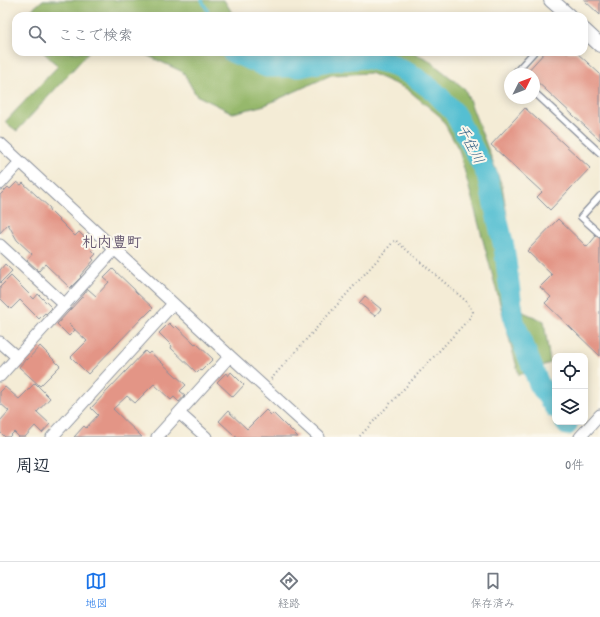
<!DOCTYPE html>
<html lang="ja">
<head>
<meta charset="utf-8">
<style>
  body { margin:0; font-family:"Patrick Hand","Klee One",sans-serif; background:#f2f2f3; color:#1f2937 }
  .controls { position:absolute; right:12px; bottom:12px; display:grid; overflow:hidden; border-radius:8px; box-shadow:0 2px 10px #0003 }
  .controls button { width:36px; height:36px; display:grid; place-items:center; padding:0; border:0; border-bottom:1px solid #e0e1e3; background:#fff; color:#1f2937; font:20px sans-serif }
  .compass { position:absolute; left:504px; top:68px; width:36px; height:36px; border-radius:50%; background:#fff; box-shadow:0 2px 10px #0003; rotate:48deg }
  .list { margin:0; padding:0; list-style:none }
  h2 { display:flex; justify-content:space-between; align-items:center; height:52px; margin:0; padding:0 16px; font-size:17px }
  h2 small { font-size:13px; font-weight:400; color:#747a83 }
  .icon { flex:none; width:22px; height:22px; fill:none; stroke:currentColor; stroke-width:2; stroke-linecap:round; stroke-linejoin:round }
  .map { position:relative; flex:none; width:600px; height:437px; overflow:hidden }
  .search { position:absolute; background:#fff; box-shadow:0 2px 10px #0003; left:12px; right:12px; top:12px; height:44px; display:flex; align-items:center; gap:10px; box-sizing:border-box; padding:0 14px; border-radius:12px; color:#747a83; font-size:15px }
  .sheet { height:124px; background:#fff }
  nav { display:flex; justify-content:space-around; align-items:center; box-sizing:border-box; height:56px; border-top:1px solid #e0e1e3; background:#fff; font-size:11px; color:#747a83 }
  nav a { display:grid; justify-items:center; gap:2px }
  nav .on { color:#1a73e8 }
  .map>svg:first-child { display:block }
</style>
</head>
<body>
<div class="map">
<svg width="600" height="437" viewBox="0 0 600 437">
  <rect width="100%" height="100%" fill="#fbf7ec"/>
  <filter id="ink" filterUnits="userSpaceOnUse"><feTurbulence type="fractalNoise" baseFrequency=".025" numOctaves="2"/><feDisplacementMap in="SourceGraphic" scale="8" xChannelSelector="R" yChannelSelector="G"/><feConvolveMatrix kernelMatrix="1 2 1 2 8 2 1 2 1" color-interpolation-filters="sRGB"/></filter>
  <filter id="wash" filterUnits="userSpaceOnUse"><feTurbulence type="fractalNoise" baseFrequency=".012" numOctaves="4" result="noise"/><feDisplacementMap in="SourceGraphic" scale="16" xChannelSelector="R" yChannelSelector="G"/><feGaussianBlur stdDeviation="0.9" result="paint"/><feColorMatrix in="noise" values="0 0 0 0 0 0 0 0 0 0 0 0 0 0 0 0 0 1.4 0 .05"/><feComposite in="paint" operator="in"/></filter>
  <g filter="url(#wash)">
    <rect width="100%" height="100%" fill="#f4ecd6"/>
    <path fill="#96b86c" stroke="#587465" d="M43 0H224L234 16H24Z
      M43 52H89L17 131 5 122 58 66Z
      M140 52H412L427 59 465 89 502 186 523 312 544 321 550 363 519 375 459 150 441 117 407 89 370 73 331 75 265 105 233 113 196 95 183 72Z"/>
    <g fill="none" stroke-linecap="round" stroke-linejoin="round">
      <path stroke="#55bfd2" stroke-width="3.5" d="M202 0 210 16"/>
      <path stroke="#55bfd2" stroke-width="21" d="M232 52 267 67H300L329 61 365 58 390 64 412 75 435 92 454 112 487 175 504 247 514 321 539 384 555 408
        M565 422 567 425"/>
    </g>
    <g id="blocks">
      <path fill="#e39586" d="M584 0H600V15Z
        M545 52H576L600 74V140L534 79V74H525Z
        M525 108 590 168 550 210 537 197 542 192 491 145Z
        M17 182 21 185 23 183 50 208 49 210 75 236 79 232 94 247 92 250 96 254 92 258 94 260 80 276 81 277 70 288 45 264 39 271 27 260 32 254 17 240 8 224 0 233V195L8 187 10 189Z
        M558 219 587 247 596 236 600 238V356L545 303 551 297 540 287 552 275 527 251Z
        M5 264 12 271 0 283V270Z
        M113 269 135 290V291L153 308 145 316H144L88 374 71 357 87 341 69 324 75 330 69 336 57 324 81 298 88 289 96 296 109 282 104 278Z
        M11 276 34 299 38 294 52 308 46 314 45 313 39 319 20 300 11 309 0 298V287Z
        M365 296 381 309 375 316 359 303Z
        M169 323 174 328 176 326 195 344 196 343 213 359 201 371 200 370 197 373 171 348 172 346 159 333Z
        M40 346 60 366 40 386 19 367 26 359 27 360Z
        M145 351 148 354 150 352 186 385 180 391 185 395 179 402 174 397 171 400 154 384 135 403 127 396 113 409 142 437H74L84 426 86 428 98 415 91 408Z
        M231 372 244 385 233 397 217 382 226 373 228 376Z
        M35 383 50 398 37 412 50 424 42 433 35 426 25 437H19L14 432 9 437H5L0 432V421L9 411 0 403V392L5 387 19 399Z
        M266 410 271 415 273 413 287 427V426L298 437H236L219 421 228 411 247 429Z"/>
    </g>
  </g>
  <g filter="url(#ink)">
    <use href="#blocks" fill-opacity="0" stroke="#888e9a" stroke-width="1"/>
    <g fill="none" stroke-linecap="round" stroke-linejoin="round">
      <g stroke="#888e9a" stroke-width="8">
        <path id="service" d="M514 74 534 52
          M534 92 600 153
          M600 196 581 217 600 234"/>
      </g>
      <g stroke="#888e9a" stroke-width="13">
        <path id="minor" d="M0 143 230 356 319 437
          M0 184 20 162
          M0 245 65 305
          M0 342 17 357
          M0 376 115 249
          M179 413 206 437
          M52 437 173 304
          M157 437 230 356
          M580 437 600 415"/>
      </g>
      <g stroke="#888e9a" stroke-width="16">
        <path id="tertiary" d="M551 0 569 16
          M584 30 600 45"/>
      </g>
      <path stroke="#888e9a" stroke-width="2" stroke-dasharray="1 3" stroke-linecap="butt" d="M271 379 395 240 466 301 473 312 468 320 359 437"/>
      <use href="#service" stroke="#fff" stroke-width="5.5"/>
      <use href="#minor" stroke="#fff" stroke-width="11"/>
      <use href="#tertiary" stroke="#fff" stroke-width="14"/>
    </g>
  </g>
  <g text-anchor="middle" stroke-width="4" stroke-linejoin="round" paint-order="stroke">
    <g font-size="14" font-style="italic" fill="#2c5a81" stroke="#fbf7ec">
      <text transform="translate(471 144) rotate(63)" y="5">千住川</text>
    </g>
    <g font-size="15" font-weight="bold" fill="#61536c" stroke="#fbf7ec">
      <text x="112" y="247">札内豊町</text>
    </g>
  </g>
</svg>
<div class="controls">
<button><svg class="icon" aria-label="locate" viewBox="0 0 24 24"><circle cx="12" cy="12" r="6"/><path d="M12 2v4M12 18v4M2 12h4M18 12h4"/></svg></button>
<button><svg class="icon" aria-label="layers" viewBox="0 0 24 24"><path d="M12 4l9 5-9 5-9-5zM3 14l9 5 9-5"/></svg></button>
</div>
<svg class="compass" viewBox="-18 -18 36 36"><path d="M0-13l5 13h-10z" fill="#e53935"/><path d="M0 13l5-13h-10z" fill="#747a83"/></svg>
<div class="search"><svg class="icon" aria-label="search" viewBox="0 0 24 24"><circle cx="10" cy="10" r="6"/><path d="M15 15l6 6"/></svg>ここで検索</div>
</div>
<section class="sheet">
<h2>周辺<small>0件</small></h2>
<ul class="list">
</ul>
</section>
<nav>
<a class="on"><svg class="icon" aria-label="map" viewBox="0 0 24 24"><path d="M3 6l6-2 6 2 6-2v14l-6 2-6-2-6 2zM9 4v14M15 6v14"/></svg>地図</a>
<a><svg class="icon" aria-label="directions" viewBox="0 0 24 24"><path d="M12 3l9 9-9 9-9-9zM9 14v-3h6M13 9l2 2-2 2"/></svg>経路</a>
<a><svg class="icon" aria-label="saved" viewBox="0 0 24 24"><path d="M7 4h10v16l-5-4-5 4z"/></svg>保存済み</a>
</nav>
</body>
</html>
